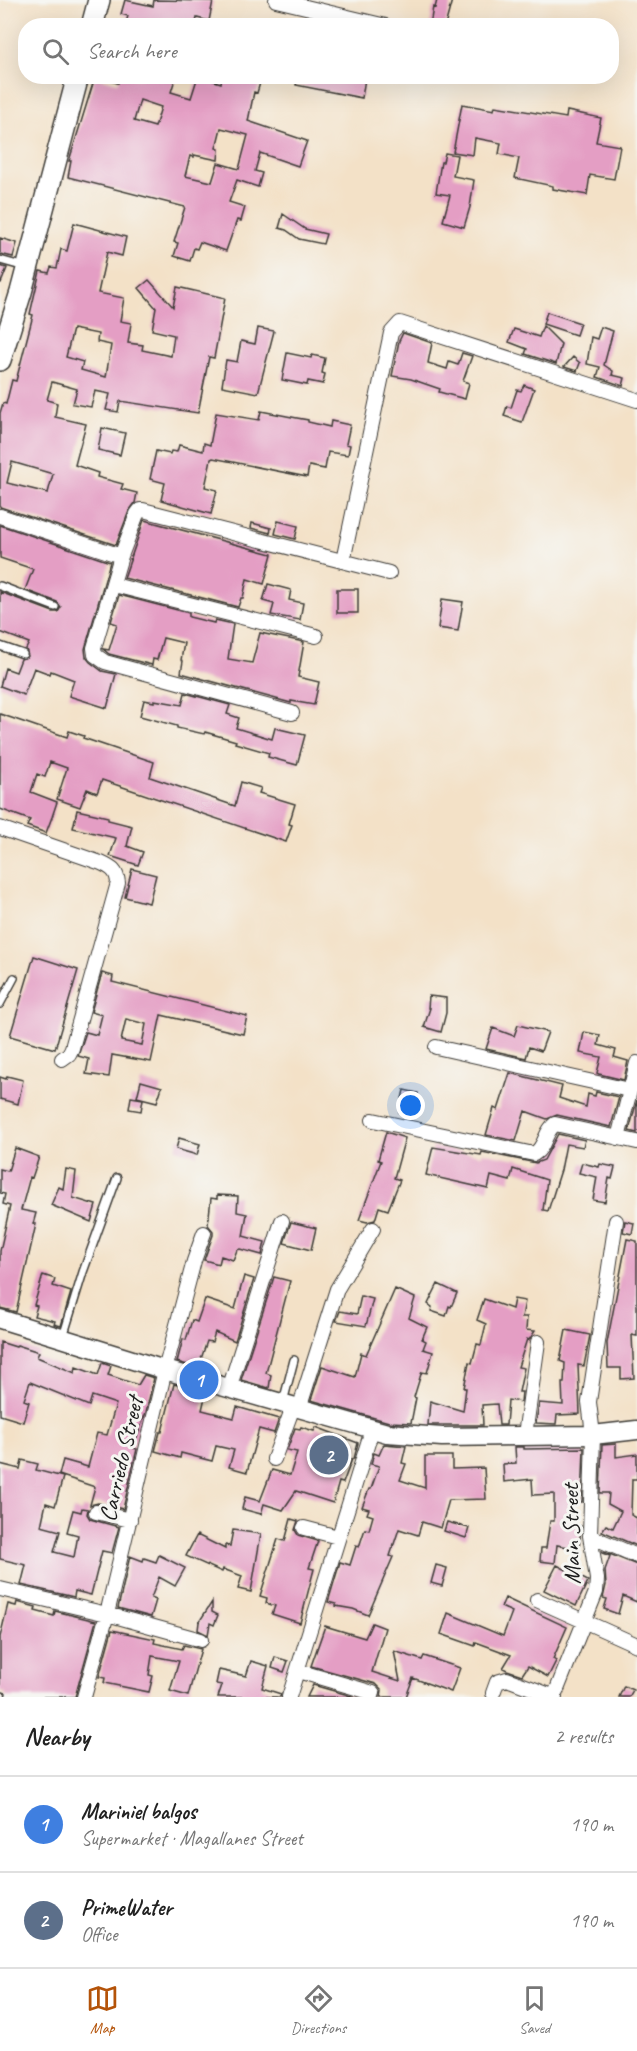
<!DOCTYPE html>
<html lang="en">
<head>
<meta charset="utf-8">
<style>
  body { margin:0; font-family:Caveat,sans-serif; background:#f2f2f2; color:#222 }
  .you { position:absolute; left:411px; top:1106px; width:21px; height:21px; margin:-15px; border:4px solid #fff; border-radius:50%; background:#1a73e8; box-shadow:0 0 0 9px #1a73e833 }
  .badge { display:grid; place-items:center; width:39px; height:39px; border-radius:50%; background:#b45309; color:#fff; font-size:20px; font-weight:700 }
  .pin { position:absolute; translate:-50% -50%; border:3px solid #fff; box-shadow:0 2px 6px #0006 }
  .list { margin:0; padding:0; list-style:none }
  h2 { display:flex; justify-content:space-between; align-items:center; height:78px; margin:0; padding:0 24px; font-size:26px }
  h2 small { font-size:20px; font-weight:400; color:#767676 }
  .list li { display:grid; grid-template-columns:39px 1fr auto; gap:18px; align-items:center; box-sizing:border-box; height:96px; padding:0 24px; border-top:2px solid #e0e0e0 }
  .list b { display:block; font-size:22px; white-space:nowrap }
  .list p { margin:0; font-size:20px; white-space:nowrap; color:#767676 }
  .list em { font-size:20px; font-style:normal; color:#767676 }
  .icon { flex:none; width:33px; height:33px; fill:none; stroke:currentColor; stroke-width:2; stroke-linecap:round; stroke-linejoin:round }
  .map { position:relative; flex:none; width:637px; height:1697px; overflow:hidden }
  .search { position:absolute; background:#fff; box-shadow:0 6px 24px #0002; left:18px; right:18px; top:18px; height:66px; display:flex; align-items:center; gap:15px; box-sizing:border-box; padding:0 21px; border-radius:24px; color:#767676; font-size:22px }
  .sheet { height:270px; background:#fff }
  nav { display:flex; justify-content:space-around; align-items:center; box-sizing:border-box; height:84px; border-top:2px solid #e0e0e0; background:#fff; font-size:16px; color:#767676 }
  nav a { display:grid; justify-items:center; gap:3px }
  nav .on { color:#b45309 }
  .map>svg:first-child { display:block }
</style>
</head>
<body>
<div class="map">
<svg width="637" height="1697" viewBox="0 0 637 1697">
  <rect width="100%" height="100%" fill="#f6f6f2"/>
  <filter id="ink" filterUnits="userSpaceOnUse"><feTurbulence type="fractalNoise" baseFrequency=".0167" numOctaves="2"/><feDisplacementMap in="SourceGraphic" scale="12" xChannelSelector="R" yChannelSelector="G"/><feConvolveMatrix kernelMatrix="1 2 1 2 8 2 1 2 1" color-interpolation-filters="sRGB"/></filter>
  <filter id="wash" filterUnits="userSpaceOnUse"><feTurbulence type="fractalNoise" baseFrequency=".008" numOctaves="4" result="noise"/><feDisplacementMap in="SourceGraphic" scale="24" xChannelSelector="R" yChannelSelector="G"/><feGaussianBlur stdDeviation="1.35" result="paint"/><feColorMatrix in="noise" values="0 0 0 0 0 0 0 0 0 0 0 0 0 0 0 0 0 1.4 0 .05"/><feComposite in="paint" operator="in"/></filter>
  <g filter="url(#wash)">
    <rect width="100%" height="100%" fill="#f3e1c7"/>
    <g id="blocks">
      <path fill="#e49ec4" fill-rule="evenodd" d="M125 0 153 6 154 0 213 1 209 21 197 18 195 26H125L128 16 121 14Z
        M437 0H452L445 26H430L433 7 435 8Z
        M120 76 140 79 141 76H176L171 92 191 98 198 76 221 83 222 76H262L257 93 254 92 248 121 307 141 298 166 260 153 255 171 262 173 258 187 237 180 229 202 245 207 241 221 237 220 226 251 200 242 197 249 194 248 190 261 174 256 178 243 174 242 185 207 68 177 71 161H69L95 77 118 83ZM140 100 161 107 155 127 134 121ZM221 128 248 135 239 169 218 163 212 182 185 176 190 156 194 157V155L218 160 219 149 216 148Z
        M298 76 365 78 362 98 296 85Z
        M462 104 494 110 495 106 566 118 567 111 601 118 596 142 620 146 614 179 590 175 587 195 553 189V186L515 178 519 158 499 154 501 143 475 138 473 155 453 152Z
        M445 153 457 155 453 176 474 180 470 207 464 227 443 221 450 195 436 193 441 162H443Z
        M283 214 305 229 326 234 323 244 299 239 286 230 279 228Z
        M74 223 126 237 122 256 107 252 98 293 124 298 120 321 131 323 128 343 143 345 142 350 171 356 174 335 152 330 156 308 139 288 149 280 173 307 177 287 225 298 214 358 209 357 198 413 120 401 118 412 106 410 110 394 95 391 91 407 73 404 77 389 52 382 47 400 57 403 55 417 86 424 75 465 98 473 97 477 123 484 121 489 137 493 135 503 129 511 116 545 0 507V413L3 403 6 404 12 380 16 381 31 323 33 315 30 314 40 271 49 273 51 267 57 268 61 249 67 251ZM73 329 98 334 97 342 111 345 106 377 81 370 83 362 66 357ZM12 462 53 474 48 493 7 483Z
        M0 238 17 243 13 257 0 254Z
        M0 266 7 268 1 283H0Z
        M547 312 580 323 576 335 543 324Z
        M543 326 561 344 556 364 525 354 527 349 509 342 514 329 539 337Z
        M601 327 613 331 604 365 613 371 612 375 625 378 623 386 597 377 600 367 587 364 591 337 597 339Z
        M258 328 274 331 258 393 222 386 226 360 237 362 241 341 255 344Z
        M403 333 432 343 428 363 447 369 449 362 458 365 462 353 472 356 463 381 469 383 465 399 439 392 440 389 411 379 392 376 399 341Z
        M287 353 311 358 312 355 325 358 322 373 325 374 323 384 308 381 307 385 282 380Z
        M573 357 580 363 577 371 564 367Z
        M524 385 534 389 522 422 504 416 507 406 511 408 517 390 521 391Z
        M261 411 297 418 308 420V422L330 427 331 421 350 425 346 444 350 445 348 455 328 452 325 469 309 466 307 477 213 458 211 459 205 487 217 490 211 514 161 500 165 483 150 479 156 451 170 454 171 451 177 452 179 445 203 451 204 443 210 445 216 413 259 420Z
        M102 428 125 433 120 455 98 450Z
        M144 520 272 554 264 584 247 579 243 598H241L238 607 124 578Z
        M278 521 298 526 295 539 275 534Z
        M252 523 271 528 270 533 251 528Z
        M0 525 110 562 85 649 86 657 90 662 102 671 116 674 107 708 69 696 74 680 51 671 50 674 34 668 24 695 0 686 5 668 16 672 21 659 28 656 26 649 29 643 0 632V592L53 612H58L61 607 57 602 25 590 33 569 0 558Z
        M268 584 291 590 289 600 303 603 300 620 271 615 274 604 263 601Z
        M337 589H358V613H337Z
        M119 595 189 613V617L214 623 215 620 233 624 228 659 252 663 260 633 304 642 298 677 319 682 314 705 291 701V703L181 673 183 661 181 660 184 643 163 638 157 660 153 659 152 665 109 654 103 649 109 650 117 624 111 622Z
        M442 599 463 602 458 631 438 628Z
        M185 693 230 705 227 714 239 718 236 728 272 739 275 728 305 735 297 765 268 757 269 753 235 743 236 741 205 732 204 734 177 728V726L140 716 144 700 154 702V700L182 705Z
        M0 714 67 737 69 731 84 736 83 738 154 762 150 777 235 806 241 782 261 788 259 793 295 804 289 824 292 825 286 842 102 780 97 793 87 789 80 807 57 799 67 768 50 762 45 777 37 774 31 792 57 802 52 817 46 833 27 826 30 820 0 809Z
        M77 810 108 817V820L132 826 127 846 143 852 138 865 110 856 116 838 73 828Z
        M132 869 156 875 149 903 125 897Z
        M34 956 78 970 55 1049 10 1036Z
        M102 973 113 976 112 982 247 1016 243 1034 161 1015 151 1062 112 1055 109 1077 86 1074 89 1059 78 1056 86 1032 97 1035 102 1015 91 1012ZM126 1019 146 1024 142 1045 121 1041Z
        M429 996 446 998V1013L441 1032 424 1027 430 1008H428Z
        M518 1025 548 1032 541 1051 529 1047 526 1058 486 1049 493 1028 514 1036Z
        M584 1032 600 1035 598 1045 616 1050 614 1057 628 1061 624 1080 599 1074 597 1073 601 1057 580 1053Z
        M510 1073 562 1086 559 1098 586 1107 588 1094 595 1096 596 1092 619 1097 611 1127 557 1115 547 1119 525 1111 516 1141 486 1135 494 1108 498 1110Z
        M7 1076 23 1080 18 1104 0 1099V1077L6 1079Z
        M141 1081 162 1087 157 1102 137 1097Z
        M404 1090 418 1093 413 1115 399 1112Z
        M131 1097 143 1099 141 1111 129 1109Z
        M637 1100V1133L629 1131Z
        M386 1132 405 1138 394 1178 400 1180 388 1210 379 1207 375 1220 367 1222 359 1220 381 1161 378 1160Z
        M558 1134 585 1140 583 1147 566 1144 561 1170 548 1211 543 1210 547 1180 513 1169 510 1181 491 1176 488 1189 426 1175 433 1147 481 1155 482 1152 536 1163 544 1160Z
        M179 1138 200 1144 197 1155 176 1149Z
        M15 1148 39 1157 32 1178 30 1177 21 1210 36 1213 33 1224H36L16 1312 0 1308V1251L10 1206 3 1204 5 1194 0 1193V1169L8 1171Z
        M582 1163 599 1167 600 1164 615 1167 612 1179 609 1178 605 1202 593 1200 597 1177 579 1173Z
        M66 1169 76 1171 73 1198 96 1205 91 1222 51 1205 59 1187 63 1189Z
        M217 1195 238 1196 237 1212 247 1214 243 1236 265 1242 262 1255 240 1249 237 1250 233 1260 221 1256 219 1264 204 1260 213 1235V1231L208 1225 211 1198 217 1199Z
        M625 1221 634 1223 632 1234 623 1232Z
        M291 1222 316 1228 311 1250 284 1243Z
        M627 1239 637 1241V1336L632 1335 634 1378 621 1379V1368H608L607 1343Z
        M43 1275 55 1279 53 1286 71 1292 61 1326 54 1324 55 1321 34 1316 37 1306 34 1305Z
        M244 1276 254 1279 235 1341 215 1332 212 1342 207 1341 198 1368 177 1362 183 1339 186 1340 192 1320 197 1322 205 1299 235 1309Z
        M274 1277 290 1281 266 1373 271 1375 269 1388 241 1380Z
        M438 1284 457 1293 451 1307 449 1306 446 1316 431 1311 432 1307 428 1304Z
        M395 1289 415 1298 409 1318 427 1327 422 1339 426 1341 423 1349 433 1352 427 1373 422 1372 421 1374 414 1397 416 1398 411 1423 389 1422 311 1400 322 1366 355 1377 361 1353 366 1355Z
        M361 1296 373 1299 366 1326 336 1321 340 1311 357 1314Z
        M484 1299 512 1309 514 1299 525 1301 522 1317H527L526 1330 535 1331 529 1340 527 1339 518 1367 524 1368 519 1392H522L521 1402 508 1400 506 1425H499L497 1404 482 1405 483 1425H428L430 1401 463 1411 466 1388H464L469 1362 472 1363 477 1344 481 1345 486 1324 477 1320Z
        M566 1330 590 1335 584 1366 578 1365 580 1414 557 1415 556 1424 536 1423 539 1403 563 1405 562 1383H564L565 1363 560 1361Z
        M0 1342 16 1347 17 1345 39 1352 37 1357 75 1373 76 1367 98 1375 102 1363 111 1366 108 1375 138 1385 144 1375 154 1378 146 1412 133 1448 137 1449 123 1509 98 1503 90 1505 95 1487 59 1475 63 1460 88 1467 97 1433 107 1435 116 1404 92 1396 89 1406 30 1382 24 1400 29 1402 23 1422 0 1415Z
        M174 1384 206 1393 202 1410 234 1418 237 1407 279 1419 274 1433 259 1429 247 1472 229 1467 234 1450 216 1446 212 1461 181 1453 180 1458 155 1451 160 1432H162Z
        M301 1427 314 1431 316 1427 358 1443 354 1459H352L343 1483 339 1482 333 1503 296 1491 283 1510 264 1504 261 1514 242 1509 245 1497 260 1501 272 1470 290 1475 297 1452 287 1450 295 1428 300 1429Z
        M384 1444 406 1446 402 1463 406 1464 400 1480 425 1488V1456H452V1469L484 1468 486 1499 449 1500 441 1528 422 1522 418 1535 399 1529 390 1556 393 1557 368 1615 353 1609 336 1606V1604L328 1602 340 1562 350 1565 356 1546 359 1547 365 1529 369 1530 373 1516 367 1514 369 1509 362 1507 369 1489H371L379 1466 371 1464 374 1453 379 1455Z
        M616 1444V1457L637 1454V1479H632L631 1515 637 1518V1546L602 1531 606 1525 613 1528 621 1511 608 1504 609 1493H600L602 1445Z
        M515 1447H524V1449L584 1448 582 1502H571L570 1524 581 1526 579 1549 557 1545 555 1563 540 1561 541 1548H546L550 1521H554V1494L533 1495 532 1479 504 1482 503 1464 516 1463Z
        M22 1460 38 1464 36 1470 63 1477 55 1506 46 1503 41 1526 60 1531 54 1552 74 1557 78 1535 67 1532 73 1510 81 1512 82 1508 88 1509 87 1514 90 1519 119 1527 112 1553 102 1551 91 1595 75 1591 74 1597 21 1585 26 1565 0 1559V1464L20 1469Z
        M291 1519 298 1521 295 1530 298 1535 318 1541 309 1568 314 1569 300 1623 272 1614 275 1606 266 1603 267 1598 260 1596 278 1539 285 1541Z
        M447 1522 469 1528 466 1538 444 1531Z
        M233 1530 261 1534 251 1592 238 1589 242 1576 223 1569 222 1572 186 1556 197 1535 225 1549V1545L230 1546Z
        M602 1551 637 1565V1602L623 1596 618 1614 604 1609 607 1599 603 1598 606 1585 605 1570 610 1556 602 1553Z
        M159 1555 185 1568 175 1586 159 1577 151 1598 156 1600 151 1617 118 1608 130 1556 143 1561 144 1558 156 1562Z
        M436 1565 447 1568 442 1586 431 1583Z
        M557 1565 588 1581 576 1606 544 1590Z
        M505 1598 567 1627 553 1659 556 1661 548 1677 528 1666 522 1675 507 1670 503 1668 511 1655 476 1642 475 1646 441 1634 448 1613 503 1636 512 1612 501 1607Z
        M17 1602 36 1607 35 1611 54 1616 55 1611 96 1621 75 1697H5L6 1693 0 1691V1637L8 1604 16 1606Z
        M212 1602V1612L218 1615 214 1625 210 1623 208 1635 198 1630 199 1622Z
        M372 1623 385 1628 372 1672 400 1681 394 1651 422 1660 424 1656 460 1668 451 1692 413 1678 406 1697H381L382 1690 376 1684 311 1666 325 1626 365 1638Z
        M112 1630 155 1639 154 1643 182 1649 184 1645 201 1649 188 1696 170 1691 179 1661 152 1656 149 1675 153 1676 149 1692 104 1683 105 1678 99 1677Z
        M275 1657 288 1661 284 1672 272 1668Z
        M251 1661 268 1666 262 1688 281 1694 280 1697H218L222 1685 216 1684 219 1670 246 1676Z
        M313 1685 355 1697H307Z
        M624 1686 633 1690 629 1697H619Z"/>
    </g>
  </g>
  <g filter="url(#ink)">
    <use href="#blocks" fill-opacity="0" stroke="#3c3a36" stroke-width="1.5"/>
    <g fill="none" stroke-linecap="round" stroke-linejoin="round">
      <g stroke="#3c3a36" stroke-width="10">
        <path id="lane" d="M0 260 25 267
          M0 586 55 607
          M0 646 23 654
          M0 1004 14 978
          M63 1337 83 1272 117 1178
          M283 1402 294 1360"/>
      </g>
      <g stroke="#3c3a36" stroke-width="16">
        <path id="street" d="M276 0 386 26
          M0 516 121 556
          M343 561 391 333 400 323 637 400
          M114 585 316 636
          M292 713 105 662 95 655 94 648 121 556 137 514 140 510H143L389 573
          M0 828 101 863C112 868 117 871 118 883L72 1048 69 1054 62 1059
          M436 1047 629 1090
          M373 1120 534 1154C546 1147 544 1132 555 1124L637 1142
          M618 1138 637 1063
          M229 1389 282 1221
          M299 1409 337 1289 373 1229
          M525 1435 538 1342
          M274 1459 293 1407
          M96 1512 130 1520
          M304 1528 338 1537
          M590 1536 637 1556
          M0 1589 107 1614 201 1640
          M537 1600 637 1645
          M298 1671 373 1693
          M493 1693 497 1682 507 1679 555 1697
          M84 1697 107 1614 165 1370 194 1261 204 1233
          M289 1697 372 1430
          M554 1697 596 1592 597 1579 590 1536 593 1435 589 1402 616 1221"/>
      </g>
      <g stroke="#3c3a36" stroke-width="21">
        <path id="secondary" d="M0 1319 165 1370 387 1433 442 1437 593 1435 637 1430"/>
      </g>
      <g stroke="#3c3a36" stroke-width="24">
        <path id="primary" d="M92 26 99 0
          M0 360 21 292 78 76"/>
      </g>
      <use href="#lane" stroke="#fff" stroke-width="7"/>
      <use href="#street" stroke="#fff" stroke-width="14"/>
      <use href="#secondary" stroke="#fff" stroke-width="18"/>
      <use href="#primary" stroke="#fff" stroke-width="21"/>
    </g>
  </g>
  <g text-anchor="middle" stroke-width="6" stroke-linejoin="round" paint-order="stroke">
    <g font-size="24" fill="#1c1c1c" stroke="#f6f6f2">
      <text transform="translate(121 1459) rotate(-77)" y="8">Carriedo Street</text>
      <text transform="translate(571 1534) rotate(-91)" y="8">Main Street</text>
    </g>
  </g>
</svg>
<div class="you"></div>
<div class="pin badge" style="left:199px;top:1380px;background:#3f7fe0">1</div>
<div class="pin badge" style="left:329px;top:1455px;background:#5c6f8a">2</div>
<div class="search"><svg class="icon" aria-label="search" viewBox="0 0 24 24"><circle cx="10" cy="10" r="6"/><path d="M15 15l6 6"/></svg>Search here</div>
</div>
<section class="sheet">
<h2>Nearby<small>2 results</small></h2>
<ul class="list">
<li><span class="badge" style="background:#3f7fe0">1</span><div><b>Mariniel balgos</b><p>Supermarket · Magallanes Street</p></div><em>190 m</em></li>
<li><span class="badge" style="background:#5c6f8a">2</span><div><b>PrimeWater</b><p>Office</p></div><em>190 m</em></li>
</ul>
</section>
<nav>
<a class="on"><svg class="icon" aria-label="map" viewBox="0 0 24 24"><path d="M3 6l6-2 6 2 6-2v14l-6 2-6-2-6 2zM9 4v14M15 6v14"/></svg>Map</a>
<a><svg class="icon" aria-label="directions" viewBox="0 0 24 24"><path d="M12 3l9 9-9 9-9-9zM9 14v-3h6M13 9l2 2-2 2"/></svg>Directions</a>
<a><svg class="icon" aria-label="saved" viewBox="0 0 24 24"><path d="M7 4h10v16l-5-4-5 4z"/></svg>Saved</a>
</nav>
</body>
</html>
